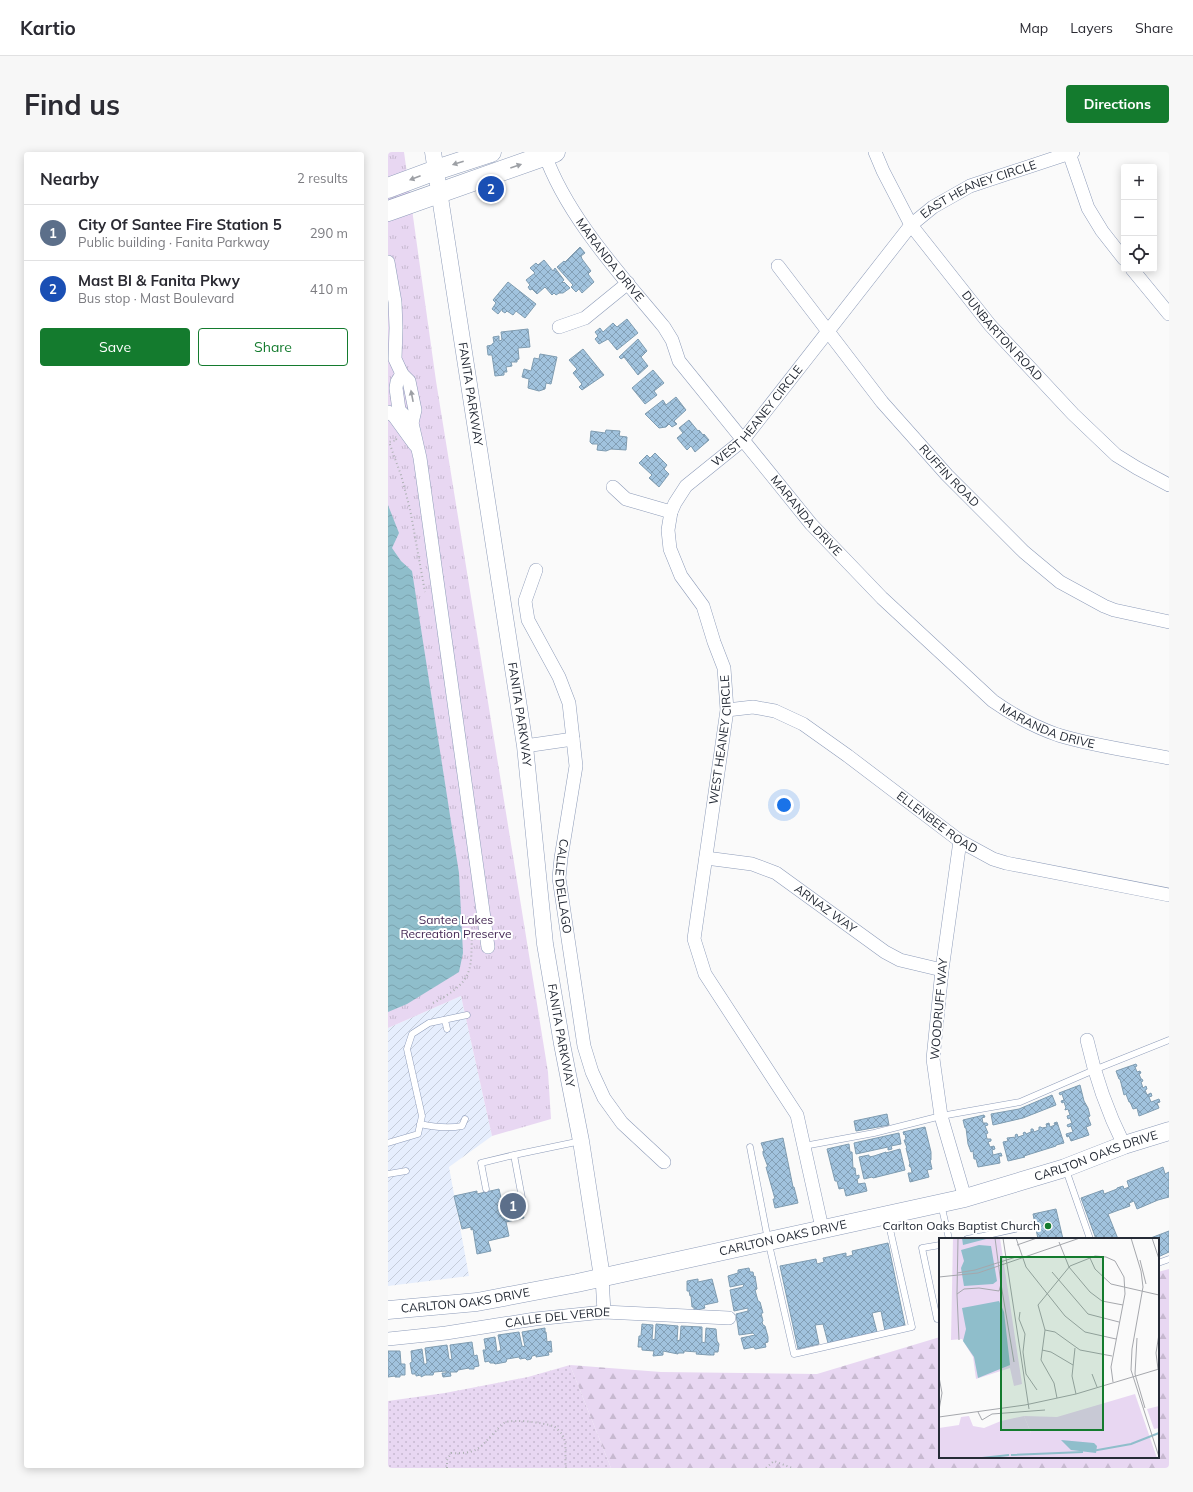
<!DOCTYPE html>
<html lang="en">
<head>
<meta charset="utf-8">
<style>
  body { margin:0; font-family:Mulish,sans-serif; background:#f7f7f7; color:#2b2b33 }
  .controls { position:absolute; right:12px; top:12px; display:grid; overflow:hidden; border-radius:4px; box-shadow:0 2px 10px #0003 }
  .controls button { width:36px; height:36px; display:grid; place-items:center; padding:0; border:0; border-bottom:1px solid #e1e1e2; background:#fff; color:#2b2b33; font:20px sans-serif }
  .you { position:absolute; left:396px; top:653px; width:14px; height:14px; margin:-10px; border:3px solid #fff; border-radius:50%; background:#1a73e8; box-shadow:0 0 0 6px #1a73e833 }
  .badge { display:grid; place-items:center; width:26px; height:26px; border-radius:50%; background:#147b2e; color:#fff; font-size:13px; font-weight:700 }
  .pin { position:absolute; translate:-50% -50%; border:2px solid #fff; box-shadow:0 1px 4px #0006 }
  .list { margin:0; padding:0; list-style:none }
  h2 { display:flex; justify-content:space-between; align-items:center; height:52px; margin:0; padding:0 16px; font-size:17px }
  h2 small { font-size:13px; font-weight:400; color:#7c7c81 }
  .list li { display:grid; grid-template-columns:26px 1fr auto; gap:12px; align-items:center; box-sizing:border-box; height:56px; padding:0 16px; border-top:1px solid #e1e1e2 }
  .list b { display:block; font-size:15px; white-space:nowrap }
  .list p { margin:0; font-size:13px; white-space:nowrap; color:#7c7c81 }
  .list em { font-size:13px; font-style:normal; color:#7c7c81 }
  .actions { display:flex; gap:8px; padding:12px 16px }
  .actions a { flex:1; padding:9px 0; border:1px solid #147b2e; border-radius:4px; text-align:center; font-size:14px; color:#147b2e }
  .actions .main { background:#147b2e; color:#fff }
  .icon { flex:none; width:22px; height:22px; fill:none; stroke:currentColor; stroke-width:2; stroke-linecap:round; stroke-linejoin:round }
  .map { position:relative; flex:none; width:781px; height:1316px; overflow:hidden; border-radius:4px }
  header { display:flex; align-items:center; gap:24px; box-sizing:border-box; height:56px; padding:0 20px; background:#fff; border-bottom:1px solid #e1e1e2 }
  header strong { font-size:19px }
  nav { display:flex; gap:22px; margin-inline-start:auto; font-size:14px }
  .intro { display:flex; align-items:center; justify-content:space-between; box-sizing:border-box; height:96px; padding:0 24px }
  h1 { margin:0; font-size:28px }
  .button { padding:10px 18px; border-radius:4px; background:#147b2e; color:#fff; font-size:14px; font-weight:700 }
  main { display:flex; gap:24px; padding:0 24px }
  aside { flex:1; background:#fff; border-radius:4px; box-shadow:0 2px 10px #0003 }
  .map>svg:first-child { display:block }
</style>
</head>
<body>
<header>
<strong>Kartio</strong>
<nav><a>Map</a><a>Layers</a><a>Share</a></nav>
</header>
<div class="intro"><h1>Find us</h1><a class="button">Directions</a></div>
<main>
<aside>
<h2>Nearby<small>2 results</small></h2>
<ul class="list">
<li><span class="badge" style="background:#5c6f8a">1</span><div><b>City Of Santee Fire Station 5</b><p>Public building · Fanita Parkway</p></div><em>290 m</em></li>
<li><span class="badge" style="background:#1a4fb4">2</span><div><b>Mast Bl &amp; Fanita Pkwy</b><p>Bus stop · Mast Boulevard</p></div><em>410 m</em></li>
</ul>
<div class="actions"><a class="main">Save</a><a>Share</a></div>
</aside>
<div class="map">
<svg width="781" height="1316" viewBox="0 0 781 1316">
  <defs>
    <pattern id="industrial-furrows" width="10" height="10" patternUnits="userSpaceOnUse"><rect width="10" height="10" fill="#e6eefd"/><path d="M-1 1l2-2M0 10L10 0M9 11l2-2" fill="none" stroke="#c5ccd9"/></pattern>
    <pattern id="grass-dots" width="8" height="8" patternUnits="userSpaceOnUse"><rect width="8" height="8" fill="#e8d7f2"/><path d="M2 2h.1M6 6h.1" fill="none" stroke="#c7b9d0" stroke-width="1.8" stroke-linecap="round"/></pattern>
    <pattern id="forest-firs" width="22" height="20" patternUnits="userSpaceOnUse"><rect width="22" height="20" fill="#e8d7f2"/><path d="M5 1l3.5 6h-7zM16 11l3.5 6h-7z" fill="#c7b9d0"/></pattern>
    <pattern id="park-tufts" width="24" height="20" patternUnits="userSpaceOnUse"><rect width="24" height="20" fill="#e8d7f2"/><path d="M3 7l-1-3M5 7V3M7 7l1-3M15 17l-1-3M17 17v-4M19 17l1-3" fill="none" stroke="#c7b9d0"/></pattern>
    <pattern id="water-waves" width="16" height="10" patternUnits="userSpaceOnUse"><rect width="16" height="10" fill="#8fbecb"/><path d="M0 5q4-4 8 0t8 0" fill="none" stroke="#7ba3af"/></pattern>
    <pattern id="building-cross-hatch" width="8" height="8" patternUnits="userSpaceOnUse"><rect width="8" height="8" fill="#a1c3de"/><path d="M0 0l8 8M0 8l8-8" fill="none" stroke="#839fb5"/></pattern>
  </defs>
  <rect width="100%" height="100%" fill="#fafafa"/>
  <path fill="url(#industrial-furrows)" d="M73 844 104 984 61 1015 81 1124 0 1134V876Z"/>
  <path fill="url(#grass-dots)" d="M182 1213 223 1316H0V1249L57 1241 140 1225Z"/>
  <path fill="url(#forest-firs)" d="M781 1117V1316H223L182 1213 273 1220 429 1222 552 1185V1305H770V1120Z"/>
  <path fill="url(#park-tufts)" d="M0 0H16L48 229 160 920 163 967 104 984 73 844 0 876Z"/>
  <path fill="url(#water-waves)" d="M0 353 11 381 4 396 13 409 24 419 71 721 75 801 71 820 19 852 0 860Z"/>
  <path fill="url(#building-cross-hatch)" stroke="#7f9cb1" d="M192 95 197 101 193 104 194 107 203 119 200 122 206 130 194 141 191 137 188 140 183 135 185 133 169 115 176 109 177 110Z
    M156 108 165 119 167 116 176 128 174 130 175 131 176 130 182 136 175 141H171L168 143 166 141 164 143 157 135 149 142 144 137 142 138 140 135 142 133 138 128 147 121 142 116 148 111 150 113Z
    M120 130 148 152 137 166 128 159 125 163 119 159 117 161 114 159 115 156 110 162 104 157 108 151 105 148Z
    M239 167 250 181 229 198 220 187 211 192 207 187 210 184 207 180 212 176 215 180 225 171 229 175Z
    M140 177 142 195 130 196 131 207 129 208V210H123L124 214 118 215 119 220H116V223L107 224 104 203H100L99 194 104 193V192L106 191 105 185 111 184V189L114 188 113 180Z
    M250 187 259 199 253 205 260 214 250 223 236 205 233 207 231 205Z
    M195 197 216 223 194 238 191 235 194 232 185 221 189 217 181 208Z
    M152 202 169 205 163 232 158 231 157 237 151 239 140 236 141 227 134 225 136 217 143 219 146 206 151 207Z
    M265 218 276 231 266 239 269 243 257 252 244 236Z
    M288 245 298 258 286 269 289 272 284 275 281 272 278 275 271 276 257 262 275 248 278 253Z
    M301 268 310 279 311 278 315 283 316 282 321 288 307 300 303 294 299 298 289 286 295 281 291 276Z
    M218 278 232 279 231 284 239 285 238 298 223 297 218 299 209 298 210 292H204L202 290 203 279 217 281Z
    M267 301 279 313 276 317 281 322 271 335 261 326 264 323 251 311 259 303 262 306Z
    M748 912 749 914 747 915 749 920 752 919 753 921 751 922 753 927H754L755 929 753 930 755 936 758 934 759 937 757 938 759 943 763 941 764 944 761 945 763 950 771 947 772 950 769 951 771 956 751 964 749 956 745 957 742 950H741L738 942 736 943 732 927H731L728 919Z
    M692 933 696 949 700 956 702 964 700 965 703 973 698 975 701 983 683 989 681 984 679 985 678 982 685 980 683 974 680 975 679 973 684 971 682 966 680 967 679 964 682 963 680 957 677 958V957L678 956 676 950 674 951 673 949 676 948 674 942 672 943 671 941Z
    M664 943 668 953 635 966 605 973 603 962 631 957Z
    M499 962 501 973 468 979 466 969Z
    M596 963 597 965 594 966 595 971H599L600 973 597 974 600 981 598 982 599 987H603V989L600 990 602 995 606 994 607 997 604 998 605 1003 613 1001 614 1004H611L612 1011 590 1015 588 1007H586L585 999 583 1000 580 992 578 976H577L575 968Z
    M669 970 676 991 668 993V994L636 1004 637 1005 620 1009 615 990 620 989 619 986 628 985 627 983 629 982 630 985 636 983 635 981 637 980 638 982 643 980V977H645L646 980 651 978V975H653L654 976 659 975 658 972 661 971 662 975 667 973 666 971Z
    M537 975 543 1000V1008H542L544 1017 539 1018 541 1025 522 1030 520 1021H524L523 1015H522L521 1013 522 1012 518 996H519L516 988H518L517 982 516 983 515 980Z
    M511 981 513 992 503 994 504 997 500 998V995L468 1002 466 991Z
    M395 986 405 1035H406L410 1051 387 1056 385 1047H387L378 1015H380L375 1002V999H376L373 991Z
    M461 992 462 1000H464L465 1016H467L468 1024 471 1023V1026L469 1027 470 1032 477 1031 479 1039 458 1044 456 1036 451 1037 449 1029H447L439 997Z
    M512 997 517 1018 485 1026 484 1025 476 1027 471 1005 481 1003V1005L486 1004 498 1000V1001Z
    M775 1015 777 1022 781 1020V1045L770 1048 749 1057 746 1049 741 1051 742 1054 720 1062 730 1087H708L693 1046 715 1038 716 1042 729 1037V1036L735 1034 736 1037 741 1035 739 1029Z
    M111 1037 115 1055 132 1051 136 1066 118 1070 121 1084 100 1089 103 1099 89 1102 85 1077 83 1078V1075L74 1077 66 1044 89 1039V1042Z
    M668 1057 675 1087H650L645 1062Z
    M781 1079V1100L770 1105V1087H760Z
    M500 1091 517 1173 497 1179 493 1159 484 1161 489 1180 440 1191 435 1172 427 1173 431 1192 410 1197 392 1114 428 1107 429 1112 436 1110 435 1106 458 1101V1105L465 1103 464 1099Z
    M361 1116 362 1120H365L366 1125 367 1124 369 1137 367 1138 370 1149 372 1150 375 1161H373L375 1169 374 1170 375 1173 377 1174 380 1185V1190L377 1191 378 1195 367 1197 366 1195 356 1197 353 1186 367 1183 365 1181 351 1183 348 1162 360 1159V1156L346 1159 342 1138 355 1135 356 1132 342 1135 340 1124 350 1121V1118Z
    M310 1127V1130L324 1127 330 1150 316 1153 317 1156 306 1159V1155H304L303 1144H302L301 1139H299V1129Z
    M254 1172 265 1173 264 1188 267 1187 268 1172 290 1174 289 1189 292 1188 293 1174 314 1175V1190L317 1191 318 1176 328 1177 329 1189 331 1192 330 1200H326V1203H321L308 1202 309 1200 296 1199V1201H290V1202L275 1199V1203L265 1204 266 1199 254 1198V1195H250L251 1184H253Z
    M157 1176V1180H158L159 1190 163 1189 164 1200H160L161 1203 148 1205V1203L144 1204 143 1207 139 1208 137 1206 132 1207 131 1205 119 1207 118 1210 107 1212 106 1211H102L101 1209 97 1210 95 1198H98L96 1187 107 1185 109 1200 113 1198 110 1183 131 1180 134 1194 137 1195 134 1180Z
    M84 1190 86 1204 89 1203 91 1214 86 1215V1217H81V1216L70 1218 69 1220H62L63 1224 55 1225 54 1221H58V1219L46 1220 45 1223H37L33 1225V1223L28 1224V1222H24L22 1211 24 1210 23 1199 34 1197 36 1212H38L39 1211 37 1196 59 1193 61 1207 64 1208 62 1193Z
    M0 1199H12L13 1212H17V1223H12V1225H7V1224L0 1225Z"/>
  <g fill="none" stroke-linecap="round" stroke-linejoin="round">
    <g stroke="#8e9cb9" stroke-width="7">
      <path id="service" d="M57 868 59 877
        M32 972C46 975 59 977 74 974L77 967
        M0 991 30 982 34 964 19 897 24 882 41 871 79 863
        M416 994 486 981 553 964 632 950 706 918 781 888
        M362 995 380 1088 406 1202 524 1175 499 1064
        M678 1018 702 1087
        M0 1022 18 1019
        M98 1037 93 1011 126 1003
        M134 1046 126 1003 193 989
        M553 1052 561 1087
        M595 1084 645 1073
        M579 1087 595 1084 596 1087
        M552 1093 534 1096 549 1167 552 1166
        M770 1111 781 1107"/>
    </g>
    <g stroke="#8e9cb9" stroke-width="14">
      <g id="minor">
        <path id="s1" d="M156 0C178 64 233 123 276 175L284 188 291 209 423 372 494 446 605 549C625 563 647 575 670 583 706 594 744 599 781 606"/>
        <path id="s2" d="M487 0 495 19 523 73 602 173 685 262 728 303 749 316 781 333"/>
        <path d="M681 1 700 56 714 79 736 107"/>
        <path d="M0 110 7 150 8 176 7 207 14 222 21 229 27 258 24 271 32 306 100 795"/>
        <path id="s3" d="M390 114 494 250 559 323 636 400 672 430 716 454 726 458 781 470"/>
        <path d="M744 117 781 162"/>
        <path d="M171 175 197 166 240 131"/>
        <path d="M14 222 9 230 8 236 11 258 24 271"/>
        <path d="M0 260 6 264 27 293"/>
        <path d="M225 335 238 347 283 360"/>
        <path id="s4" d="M148 418 137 449 140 468 171 525 181 551 188 614 173 706 171 726 196 894 204 920 216 946 234 971 276 1010"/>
        <path id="s5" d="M339 558 365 555 387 559 415 572 460 604 572 689 605 707 618 711 781 743"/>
        <path d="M137 594 185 587"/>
        <path d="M572 689 554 818 545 907 553 964 577 1046"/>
        <path id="s6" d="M318 706 364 712 388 721 497 800 512 808 554 818"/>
        <path d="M699 888C707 924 719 959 736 993"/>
        <path id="s7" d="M434 1076 409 963 317 822 306 787 339 558 336 516 326 490 315 454 293 424 282 397 280 378 283 360 287 351 298 334 355 288 523 73 545 55 582 34 685 0"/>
        <path d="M214 1125 216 1160"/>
        <path id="s8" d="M0 1187 58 1181 147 1167 216 1160 341 1166"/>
      </g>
    </g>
    <g stroke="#8e9cb9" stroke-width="17">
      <g id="tertiary">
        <path id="s9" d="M45 0 137 594 157 792 174 892 193 989 214 1125"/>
      </g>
    </g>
    <g stroke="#8e9cb9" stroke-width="19">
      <g id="secondary">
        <path id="s10" d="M0 1158 89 1150 189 1131 577 1046 677 1016 736 993 781 979"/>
      </g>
    </g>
    <g stroke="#8e9cb9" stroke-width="21">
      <path id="primary" d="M0 36 48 18 103 0
        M0 59 167 0"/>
    </g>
    <path stroke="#aeb1b4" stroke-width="2" stroke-dasharray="1 3" stroke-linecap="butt" d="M8 287 9 288 1 290 13 323 22 357 37 440
      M45 851C87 829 83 819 84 775
      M59 1316V1308L63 1301C87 1302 90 1298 105 1282 109 1278 112 1273 116 1271 125 1266 155 1271 165 1274 168 1275 172 1280 174 1282 180 1292 176 1306 178 1316
      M378 1316 386 1309 404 1316"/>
    <use href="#service" stroke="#fff" stroke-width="6"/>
    <use href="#minor" stroke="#fff" stroke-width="13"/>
    <use href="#tertiary" stroke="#fff" stroke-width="16"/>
    <use href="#secondary" stroke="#fff" stroke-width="18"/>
    <use href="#primary" stroke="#fff" stroke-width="20"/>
  </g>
  <defs><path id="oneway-solid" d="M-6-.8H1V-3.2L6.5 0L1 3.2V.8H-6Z"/></defs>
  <g fill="#9da0a5">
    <use href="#oneway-solid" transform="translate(70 11) rotate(162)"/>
    <use href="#oneway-solid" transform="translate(128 14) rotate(-19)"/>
    <use href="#oneway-solid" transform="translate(27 26) rotate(159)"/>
    <use href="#oneway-solid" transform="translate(24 244) rotate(-101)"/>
  </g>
  <circle fill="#147b2e" stroke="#fff" stroke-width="1.5" cx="660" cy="1074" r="4"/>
  <g text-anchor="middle" stroke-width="4" stroke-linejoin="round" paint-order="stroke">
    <g font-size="12" fill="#252b36" stroke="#fff">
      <text dy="4" stroke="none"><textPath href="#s7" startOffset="1217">EAST HEANEY CIRCLE</textPath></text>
      <text dy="4" stroke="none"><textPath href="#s1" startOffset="127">MARANDA DRIVE</textPath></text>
      <text dy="4" stroke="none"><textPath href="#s2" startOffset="225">DUNBARTON ROAD</textPath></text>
      <text dy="4" stroke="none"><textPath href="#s9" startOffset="245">FANITA PARKWAY</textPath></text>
      <text dy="4" stroke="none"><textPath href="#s7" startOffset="894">WEST HEANEY CIRCLE</textPath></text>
      <text dy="4" stroke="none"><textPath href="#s3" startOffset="271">RUFFIN ROAD</textPath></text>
      <text dy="4" stroke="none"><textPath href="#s1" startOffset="451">MARANDA DRIVE</textPath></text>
      <text dy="4" stroke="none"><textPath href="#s9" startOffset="569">FANITA PARKWAY</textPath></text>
      <text dy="4" stroke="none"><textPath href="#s1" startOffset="775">MARANDA DRIVE</textPath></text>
      <text dy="4" stroke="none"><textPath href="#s7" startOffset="522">WEST HEANEY CIRCLE</textPath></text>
      <text dy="4" stroke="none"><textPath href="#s5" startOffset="246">ELLENBEE ROAD</textPath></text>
      <text dy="4" stroke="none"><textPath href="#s4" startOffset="330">CALLE DELLAGO</textPath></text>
      <text dy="4" stroke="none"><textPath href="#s6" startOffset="133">ARNAZ WAY</textPath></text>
      <text transform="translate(551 857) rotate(-85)" y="4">WOODRUFF WAY</text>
      <text dy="4" stroke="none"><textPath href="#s9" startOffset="893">FANITA PARKWAY</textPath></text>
      <text dy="4" stroke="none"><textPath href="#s10" startOffset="726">CARLTON OAKS DRIVE</textPath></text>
      <text dy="4" stroke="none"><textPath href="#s10" startOffset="402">CARLTON OAKS DRIVE</textPath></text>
      <text dy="4" stroke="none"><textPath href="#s10" startOffset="78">CARLTON OAKS DRIVE</textPath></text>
      <text dy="4" stroke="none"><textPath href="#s8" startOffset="171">CALLE DEL VERDE</textPath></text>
    </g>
    <g font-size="12" fill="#442854" stroke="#fff">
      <text x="68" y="772">Santee Lakes<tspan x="68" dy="14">Recreation Preserve</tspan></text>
    </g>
    <g font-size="12" fill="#252b36" stroke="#fff" text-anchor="end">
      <text x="652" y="1078">Carlton Oaks Baptist Church</text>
    </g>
  </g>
  <g transform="translate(551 1086)">
    <rect width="220" height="220" fill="#fafafa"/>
    <path d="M30 178 34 188 45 190 62 183 85 178 92 195V220H0V190L20 187 22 179Z" fill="#e8d7f2"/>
    <path d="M196 156 218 220H92V195L85 178 118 179Z" fill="#e8d7f2"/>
    <path d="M14 0H61L83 146 75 148 71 130 37 141 34 119 23 101 12 102ZM220 168V190L215 191 208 171Z" fill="#e8d7f2"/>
    <path d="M23 0H51L24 7ZM40 7 52 8 58 43 54 46 25 48 22 30 25 23 22 12ZM60 63 65 74 71 127 39 140 35 119 24 103 27 91 23 70ZM122 202 155 205 158 208 157 215 132 212Z" fill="#8fbecb"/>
    <path fill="none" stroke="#8fbecb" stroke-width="2" d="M153 213 192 206 220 195M72 217 144 214M43 220 70 217"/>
    <path fill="none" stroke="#a5a7ac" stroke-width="1" d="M64 0 90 171M77 0 87 29 126 78 146 94 177 101M192 0 202 33 204 49 193 111 192 132 220 219M213 0 220 21M120 4 130 29 151 54 163 63 184 67M78 7 98 0M151 20 156 31 172 46 220 57M201 22 207 46M113 34 149 76 180 84M18 35 36 32 77 19M0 39 39 35 141 0M62 46 75 124M18 56 19 0M81 74 80 81 86 96 84 114 87 136 98 152M106 92 116 94 141 112 173 118M198 100 196 136 206 170M20 102 18 56 25 51 40 50 60 53 62 46 56 0M136 110 133 138 137 156M103 112 112 114 134 127M219 131 217 115 220 96M153 136 158 149M0 139 3 155 0 172M118 160 115 145 102 122 106 92 99 67 131 28 156 18 167 19 176 23 185 39 186 56 172 129 174 144M39 174 43 182 53 176 106 172M0 179 86 167 137 156 220 131"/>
    <path fill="#147b2e" fill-opacity="0.15" stroke="#147b2e" stroke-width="2" d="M62 19H164V192H62Z"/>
    <rect width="220" height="220" fill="none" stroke="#252b36" stroke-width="2"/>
  </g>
</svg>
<div class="controls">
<button>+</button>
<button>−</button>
<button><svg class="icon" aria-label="locate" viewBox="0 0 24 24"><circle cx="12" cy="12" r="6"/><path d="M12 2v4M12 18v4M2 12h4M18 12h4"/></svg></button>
</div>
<div class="you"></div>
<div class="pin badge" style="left:125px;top:1054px;background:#5c6f8a">1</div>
<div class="pin badge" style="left:103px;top:37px;background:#1a4fb4">2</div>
</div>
</main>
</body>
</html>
